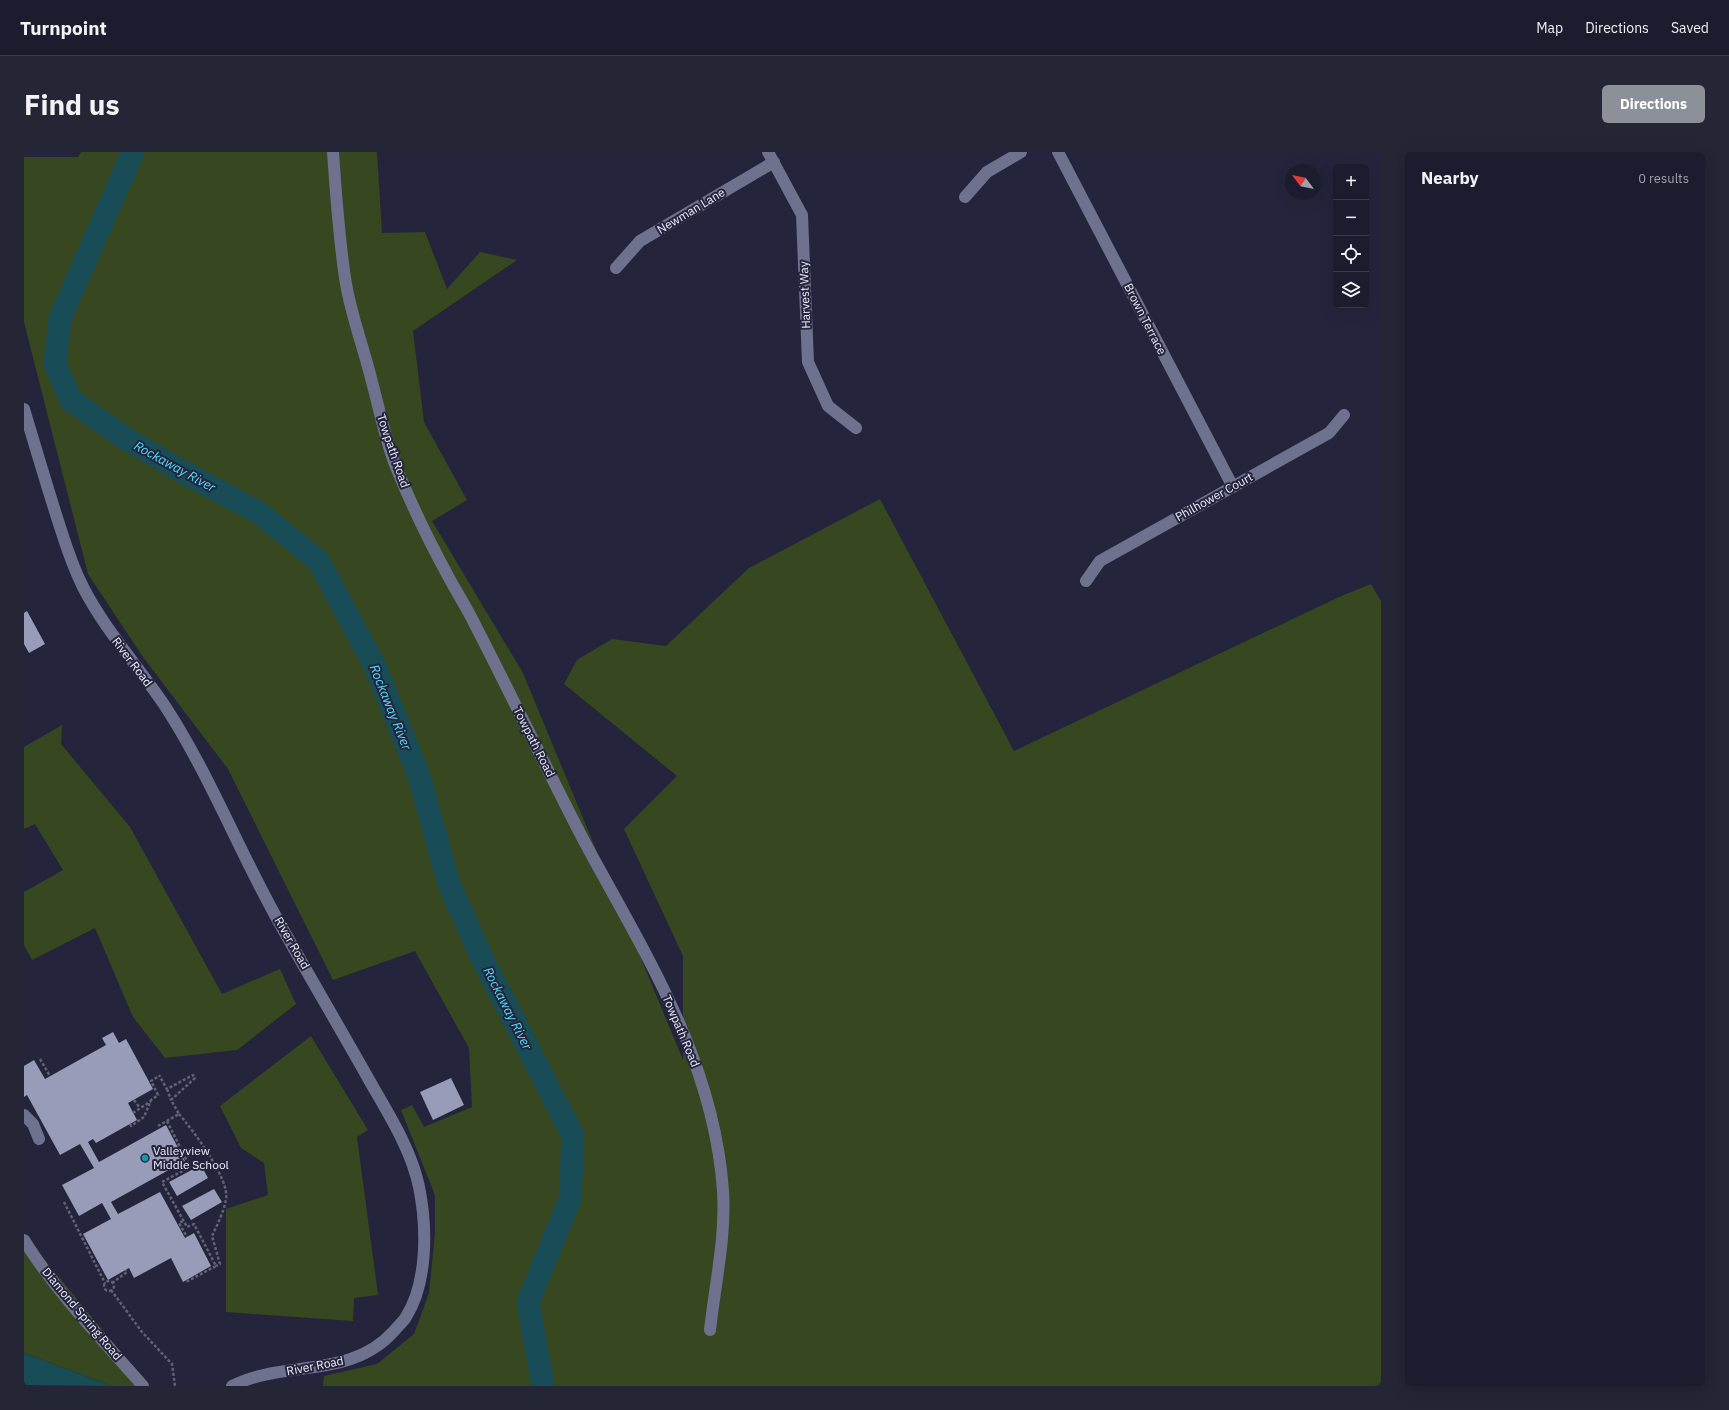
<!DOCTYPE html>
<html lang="en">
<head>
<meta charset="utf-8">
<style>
  body { margin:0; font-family:"IBM Plex Sans",sans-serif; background:#242535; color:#f1f3f6 }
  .controls { position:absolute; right:12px; top:12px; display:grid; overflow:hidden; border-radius:6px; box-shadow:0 4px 16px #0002 }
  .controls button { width:36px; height:36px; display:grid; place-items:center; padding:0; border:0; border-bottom:1px solid #393a49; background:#1b1c2d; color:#f1f3f6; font:20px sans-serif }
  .compass { position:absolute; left:1261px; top:12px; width:36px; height:36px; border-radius:50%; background:#1b1c2d; box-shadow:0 4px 16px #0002; rotate:302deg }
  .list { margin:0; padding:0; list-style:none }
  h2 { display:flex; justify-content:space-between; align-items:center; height:52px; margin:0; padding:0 16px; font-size:17px }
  h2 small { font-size:13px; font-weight:400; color:#a0a1aa }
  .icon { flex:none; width:22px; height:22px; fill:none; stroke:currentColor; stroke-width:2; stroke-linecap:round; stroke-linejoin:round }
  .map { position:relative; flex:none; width:1357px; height:1234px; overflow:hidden; border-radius:6px }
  header { display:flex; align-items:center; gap:24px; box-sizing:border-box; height:56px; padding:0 20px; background:#1b1c2d; border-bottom:1px solid #393a49 }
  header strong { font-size:19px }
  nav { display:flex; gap:22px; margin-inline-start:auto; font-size:14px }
  .intro { display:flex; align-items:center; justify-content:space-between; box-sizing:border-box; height:96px; padding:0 24px }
  h1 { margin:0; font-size:28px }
  .button { padding:10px 18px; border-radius:6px; background:#8c9099; color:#fff; font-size:14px; font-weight:700 }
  main { display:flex; gap:24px; padding:0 24px }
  aside { flex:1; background:#1b1c2d; border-radius:6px; box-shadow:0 4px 16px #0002 }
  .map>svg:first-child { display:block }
</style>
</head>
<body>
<header>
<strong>Turnpoint</strong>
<nav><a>Map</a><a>Directions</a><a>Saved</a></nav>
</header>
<div class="intro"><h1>Find us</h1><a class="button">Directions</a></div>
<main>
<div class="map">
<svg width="1357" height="1234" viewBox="0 0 1357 1234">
  <rect width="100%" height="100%" fill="#24253c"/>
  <path fill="#374720" d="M57 0H353L358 81 401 80 423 137 456 100 493 108 389 179 400 270 443 348 408 369 499 521 659 908V804L600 677 653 624 540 532 553 508 588 487 642 494 725 416 856 347 990 599 1315 445 1347 432 1357 449V1234H299L300 1224 353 1212 390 1182 405 1141 411 1081V1043L377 958 388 953 400 975 448 955 445 896 391 799 309 828 204 617 119 505 64 422 0 170V5H54Z
    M38 573 37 592 106 675 198 842 256 817 272 852 213 898 141 906 109 865 71 776 8 808 0 793V740L39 718 11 672 0 677V595Z
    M287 884 344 978 333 985 354 1143 330 1146 329 1169 202 1160V1057L244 1043 240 1011 217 996 196 954Z
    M0 1083 125 1234H88L0 1201Z"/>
  <path fill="#184c57" d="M0 1201 88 1234 0 1233Z"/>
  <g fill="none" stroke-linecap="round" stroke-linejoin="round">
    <path stroke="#184c57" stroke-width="23" d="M109 0 36 166 31 212 47 248 101 286 152 316 234 360 294 408 351 514 395 624 425 732 458 806 549 984 546 1047 504 1150 519 1234"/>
  </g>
  <path fill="#989cb9" d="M3 459 21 492 5 501 0 492V461Z
    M89 880 95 891 102 887 129 937 104 951 113 968 72 991 69 987 64 990 75 1010 142 973 161 1009 87 1050 94 1062 136 1040 161 1086 170 1081 187 1114 159 1130 147 1106 110 1126 105 1116 84 1128 59 1082 87 1067 78 1051 55 1064 38 1033 70 1016 56 992 36 1003 3 943 0 945V914L10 908 21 927 82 893 78 886Z
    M427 926 440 953 409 968 396 940Z
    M177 1013 184 1026 153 1044 145 1030Z
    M190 1037 198 1050 167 1068 158 1054Z"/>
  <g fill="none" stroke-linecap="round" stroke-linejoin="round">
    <path stroke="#616277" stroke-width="2.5" stroke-dasharray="3 2" stroke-linecap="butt" d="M16 907 26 924
      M143 937 147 948
      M110 948 116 956
      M109 961 127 949
      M155 962C168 977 206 1027 202 1047 200 1060 193 1073 188 1084L196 1112 192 1114
      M143 969 166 1015 138 1030 163 1075 170 1072 192 1114 162 1130
      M106 972 107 974 120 965 127 948 134 943 127 929 135 924
      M134 974 155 962 147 948 171 926 169 923 143 937 135 923
      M40 1050 81 1131
      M159 1069 155 1071 163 1085
      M80 1134a5 5 0 1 1 10 0a5 5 0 1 1-10 0Z
      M88 1131 103 1120 102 1118
      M87 1138 118 1180 148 1212 151 1234"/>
    <path stroke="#6f728e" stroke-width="12" d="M309 0C312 44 315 89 322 132 328 166 340 197 348 230 356 259 361 288 372 315 387 352 405 389 424 424 431 437 439 450 446 463 485 538 521 614 560 689 621 802 690 908 699 1039 702 1085 691 1132 686 1178
      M744 0 778 63 784 210 804 254 832 276
      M1034 0 1209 335
      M941 45 963 20 997 0
      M592 116 616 89 750 10
      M0 257C12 297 24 338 37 378 43 397 50 417 59 435 81 478 114 514 141 554 184 620 213 694 251 763 281 817 313 871 344 926 363 960 387 996 395 1035 403 1074 404 1130 382 1165 379 1170 374 1174 370 1179 326 1228 261 1207 208 1234
      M1062 429 1076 409 1305 281 1320 263
      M0 963 9 972 15 987
      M0 1088C33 1141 78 1187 119 1234"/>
  </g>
  <circle fill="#0f9aa8" stroke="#24253c" stroke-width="1.5" cx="121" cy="1006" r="4"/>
  <g text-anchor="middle" stroke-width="4" stroke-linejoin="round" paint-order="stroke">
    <g font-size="12" fill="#eceefe" stroke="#24253c">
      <text transform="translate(667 59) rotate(-31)" y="4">Newman Lane</text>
      <text transform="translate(781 143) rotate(-92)" y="4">Harvest Way</text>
      <text transform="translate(1121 167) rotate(63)" y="4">Brown Terrace</text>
      <text transform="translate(369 299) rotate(71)" y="4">Towpath Road</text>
      <text transform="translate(1190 345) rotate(-29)" y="4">Philhower Court</text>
      <text transform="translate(108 510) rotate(53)" y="4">River Road</text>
      <text transform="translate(510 590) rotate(63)" y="4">Towpath Road</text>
      <text transform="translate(268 791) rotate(60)" y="4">River Road</text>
      <text transform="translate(657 879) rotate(67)" y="4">Towpath Road</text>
      <text transform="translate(58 1162) rotate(50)" y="4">Diamond Spring Road</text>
      <text transform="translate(291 1214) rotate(-11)" y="4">River Road</text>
    </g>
    <g font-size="12" fill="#eceefe" stroke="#24253c" text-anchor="start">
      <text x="129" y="1003">Valleyview<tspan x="129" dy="14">Middle School</tspan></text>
    </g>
    <g font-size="13" font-style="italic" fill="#55dfff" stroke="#24253c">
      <text transform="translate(151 314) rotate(29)" y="5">Rockaway River</text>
      <text transform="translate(367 555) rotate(68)" y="5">Rockaway River</text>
      <text transform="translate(484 856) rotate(63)" y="5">Rockaway River</text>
    </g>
  </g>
</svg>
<div class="controls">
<button>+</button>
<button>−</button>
<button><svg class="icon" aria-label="locate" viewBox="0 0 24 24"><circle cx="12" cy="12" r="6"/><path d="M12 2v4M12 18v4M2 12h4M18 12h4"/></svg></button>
<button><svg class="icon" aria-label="layers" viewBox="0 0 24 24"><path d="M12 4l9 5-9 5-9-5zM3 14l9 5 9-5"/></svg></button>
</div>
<svg class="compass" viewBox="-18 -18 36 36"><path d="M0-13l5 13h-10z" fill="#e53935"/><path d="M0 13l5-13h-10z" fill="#a0a1aa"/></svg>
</div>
<aside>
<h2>Nearby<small>0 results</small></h2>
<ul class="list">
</ul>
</aside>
</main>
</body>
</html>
